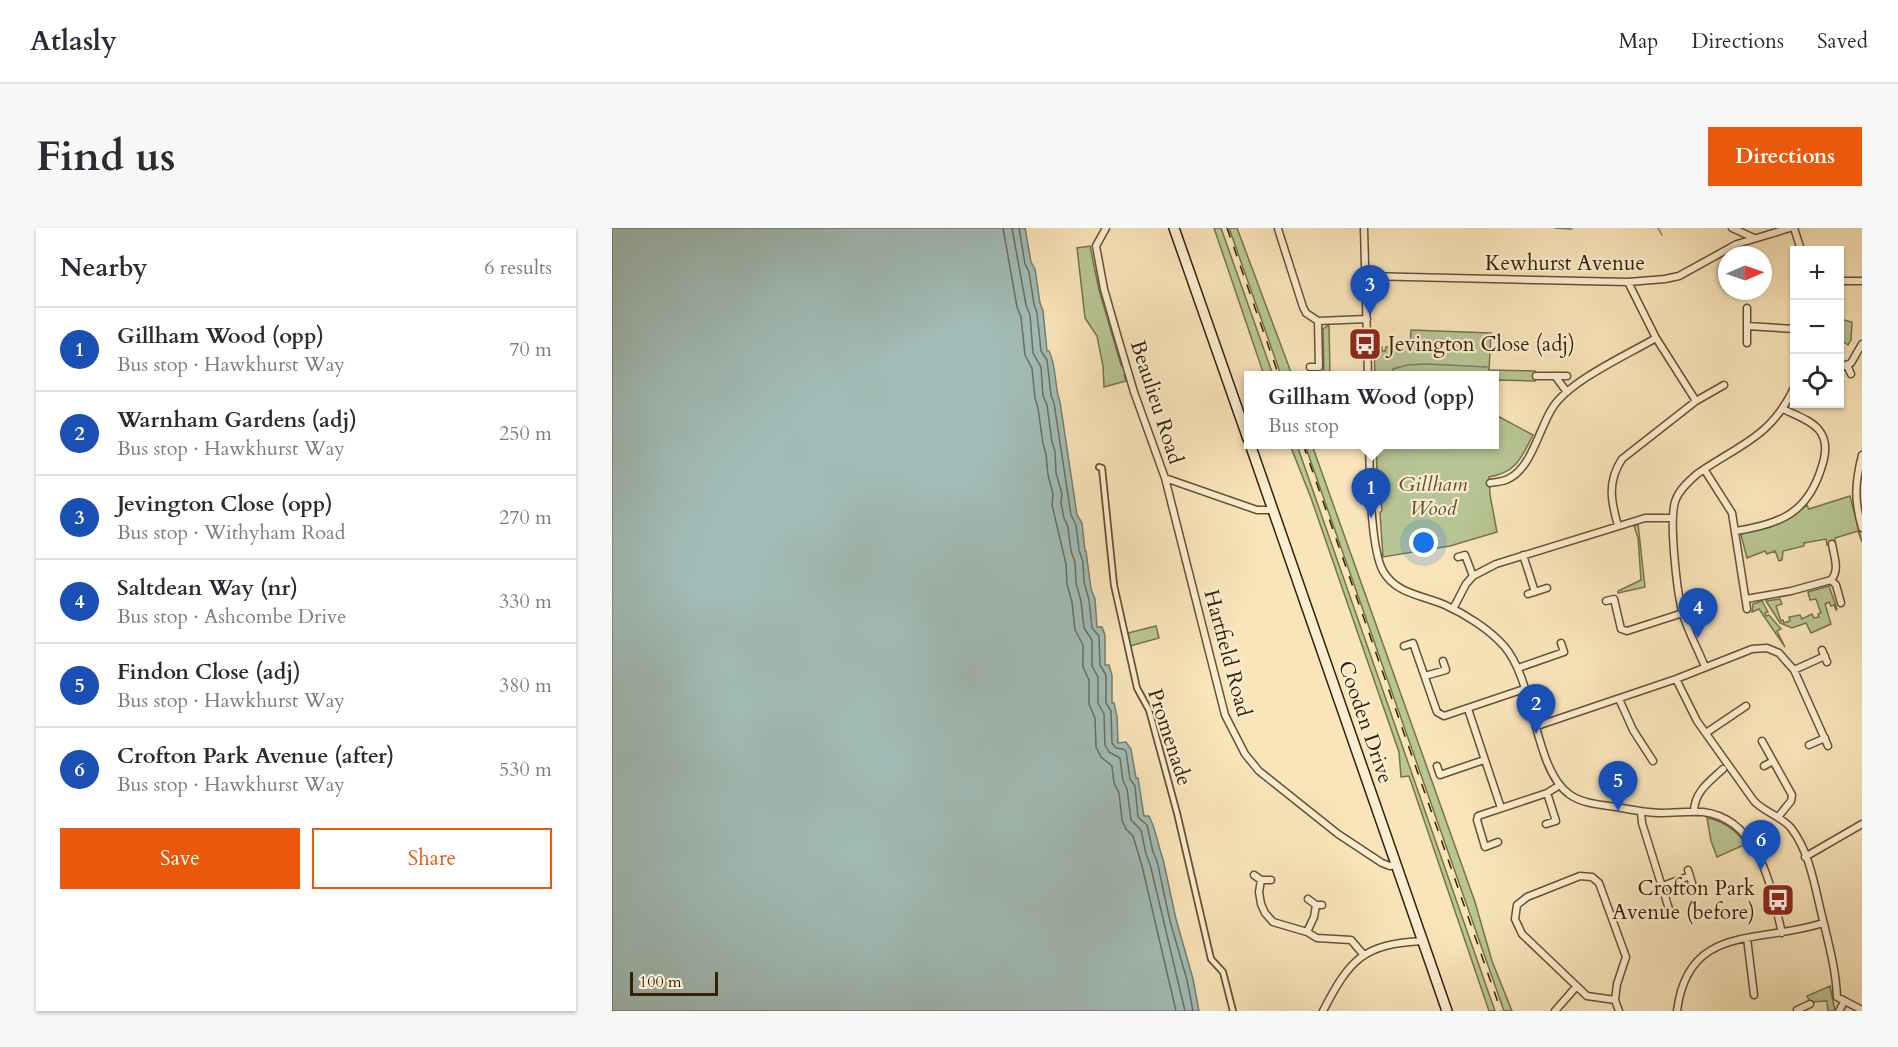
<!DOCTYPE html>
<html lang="en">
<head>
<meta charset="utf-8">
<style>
  body { margin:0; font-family:Cardo,serif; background:#f7f7f7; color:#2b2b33 }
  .controls { position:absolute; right:18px; top:18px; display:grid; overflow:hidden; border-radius:0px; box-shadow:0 2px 4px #0004 }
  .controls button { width:54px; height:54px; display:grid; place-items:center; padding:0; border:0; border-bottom:2px solid #e1e1e2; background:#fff; color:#2b2b33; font:30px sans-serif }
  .compass { position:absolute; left:1106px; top:18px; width:54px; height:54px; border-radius:50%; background:#fff; box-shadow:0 2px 4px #0004; rotate:88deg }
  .scale { position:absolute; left:18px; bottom:15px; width:88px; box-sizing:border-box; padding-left:6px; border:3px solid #361f04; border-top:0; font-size:16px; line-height:21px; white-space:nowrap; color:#361f04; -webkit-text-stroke:4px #fceed2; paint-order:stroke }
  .you { position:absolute; left:812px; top:315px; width:21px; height:21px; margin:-15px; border:4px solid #fff; border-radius:50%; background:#1a73e8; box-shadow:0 0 0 9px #1a73e833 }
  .badge { display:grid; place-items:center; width:39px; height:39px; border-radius:50%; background:#ea580c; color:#fff; font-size:20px; font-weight:700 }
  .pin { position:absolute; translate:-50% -50px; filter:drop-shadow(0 2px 3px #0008) }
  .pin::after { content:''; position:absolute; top:32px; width:21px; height:18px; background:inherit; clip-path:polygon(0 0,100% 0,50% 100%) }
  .popup { position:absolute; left:632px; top:143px; width:255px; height:78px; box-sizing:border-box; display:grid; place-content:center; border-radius:0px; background:#fff; filter:drop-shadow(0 2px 4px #0005); font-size:20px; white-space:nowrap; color:#7c7c81 }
  .popup b { font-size:22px; color:#2b2b33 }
  .popup::after { content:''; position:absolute; left:50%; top:100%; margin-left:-12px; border:12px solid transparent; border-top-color:#fff }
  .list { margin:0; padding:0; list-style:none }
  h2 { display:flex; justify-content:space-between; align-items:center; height:78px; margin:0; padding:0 24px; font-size:26px }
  h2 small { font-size:20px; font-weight:400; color:#7c7c81 }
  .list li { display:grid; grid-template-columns:39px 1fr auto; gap:18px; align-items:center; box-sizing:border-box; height:84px; padding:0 24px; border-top:2px solid #e1e1e2 }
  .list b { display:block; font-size:22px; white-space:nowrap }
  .list p { margin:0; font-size:20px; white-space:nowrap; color:#7c7c81 }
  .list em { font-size:20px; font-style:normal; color:#7c7c81 }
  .actions { display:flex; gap:12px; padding:18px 24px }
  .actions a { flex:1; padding:14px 0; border:2px solid #ea580c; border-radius:0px; text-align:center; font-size:21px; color:#ea580c }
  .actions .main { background:#ea580c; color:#fff }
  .icon { flex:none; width:33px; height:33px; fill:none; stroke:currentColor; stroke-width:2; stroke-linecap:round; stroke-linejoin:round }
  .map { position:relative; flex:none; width:1250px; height:783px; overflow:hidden; border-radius:0px }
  header { display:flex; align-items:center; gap:36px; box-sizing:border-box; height:84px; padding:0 30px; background:#fff; border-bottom:2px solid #e1e1e2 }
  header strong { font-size:28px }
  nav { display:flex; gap:33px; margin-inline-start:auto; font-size:21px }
  .intro { display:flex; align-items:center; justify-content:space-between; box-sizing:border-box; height:144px; padding:0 36px }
  h1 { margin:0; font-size:42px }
  .button { padding:15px 27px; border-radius:0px; background:#ea580c; color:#fff; font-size:21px; font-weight:700 }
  main { display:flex; gap:36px; padding:0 36px }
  aside { flex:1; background:#fff; border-radius:0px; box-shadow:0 2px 4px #0004 }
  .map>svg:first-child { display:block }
</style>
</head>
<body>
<header>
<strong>Atlasly</strong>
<nav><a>Map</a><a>Directions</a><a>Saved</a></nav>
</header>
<div class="intro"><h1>Find us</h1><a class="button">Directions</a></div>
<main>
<aside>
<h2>Nearby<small>6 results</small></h2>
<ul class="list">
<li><span class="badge" style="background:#1a4fb4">1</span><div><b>Gillham Wood (opp)</b><p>Bus stop · Hawkhurst Way</p></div><em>70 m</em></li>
<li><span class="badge" style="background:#1a4fb4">2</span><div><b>Warnham Gardens (adj)</b><p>Bus stop · Hawkhurst Way</p></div><em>250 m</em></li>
<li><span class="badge" style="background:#1a4fb4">3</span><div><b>Jevington Close (opp)</b><p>Bus stop · Withyham Road</p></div><em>270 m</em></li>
<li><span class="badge" style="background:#1a4fb4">4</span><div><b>Saltdean Way (nr)</b><p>Bus stop · Ashcombe Drive</p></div><em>330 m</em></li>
<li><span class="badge" style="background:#1a4fb4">5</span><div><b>Findon Close (adj)</b><p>Bus stop · Hawkhurst Way</p></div><em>380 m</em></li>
<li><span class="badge" style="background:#1a4fb4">6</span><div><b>Crofton Park Avenue (after)</b><p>Bus stop · Hawkhurst Way</p></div><em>530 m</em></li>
</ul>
<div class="actions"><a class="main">Save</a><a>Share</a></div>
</aside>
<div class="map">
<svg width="1250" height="783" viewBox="0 0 1250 783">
  <rect width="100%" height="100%" fill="#fae5ba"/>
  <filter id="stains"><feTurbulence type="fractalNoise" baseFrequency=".00333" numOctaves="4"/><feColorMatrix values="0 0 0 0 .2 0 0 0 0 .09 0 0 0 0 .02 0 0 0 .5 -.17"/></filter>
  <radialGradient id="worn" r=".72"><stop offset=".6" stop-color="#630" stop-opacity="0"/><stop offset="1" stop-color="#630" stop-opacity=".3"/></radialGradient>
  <path fill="#b8c695" stroke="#77724c" stroke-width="1.5" d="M602 0H609L661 147H652Z
    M617 0H625L680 147H669Z
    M478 18 487 62 509 137 511 136 516 153 512 147 514 153 492 159 491 138 485 108 473 90 465 20Z
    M1228 91 1240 94 1239 112 1236 117 1228 111Z
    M717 97 718 147H712L711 101Z
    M799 102 879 105 877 142 923 143V153L887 152 882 163V148L763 147 762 120 770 119V123H773L774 119H798Z
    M882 186 921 207C909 230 905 244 877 249L878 267 885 304 838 318 771 329 768 285 770 282 769 272 766 270 764 217 882 216Z
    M678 217H685L883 783H877L797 548 789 549 787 524 699 270Z
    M693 217H700L863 674 880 733 900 783H892Z
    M1238 268 1250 314 1246 303 1223 310V315L1215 317 1214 311 1192 315V318L1171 323 1170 332 1167 333 1163 323 1155 326 1153 323 1135 330 1129 307 1132 304 1158 299 1172 293 1195 277 1197 281Z
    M1026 296 1033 359 1006 365V363L1029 352 1026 310 1022 298Z
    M1217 358 1225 381 1224 382 1222 377 1219 378 1217 374 1213 376 1219 396 1199 405 1194 395 1180 400 1168 395 1154 373 1168 371 1170 376 1164 378 1169 393 1171 392 1172 395 1178 393 1177 389 1188 387 1190 391 1200 386 1202 390 1207 389 1206 386 1209 385 1204 371 1198 372 1196 364Z
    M1150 373 1156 384 1153 385 1154 388 1157 387 1169 401 1165 403 1173 419 1147 381 1140 384 1141 376Z
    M544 398 547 410 518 418 516 405Z
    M1095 590C1112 593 1124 602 1134 616L1105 629 1099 613Z
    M1218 758 1223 783H1216L1215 773 1198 774 1195 768Z"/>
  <path fill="#a1bdb8" stroke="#767e70" stroke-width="1.5" d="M0 0H413L419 34 423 41 428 75 431 83 435 123H437C445 139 442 158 448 174L465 287 470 295 473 323H474L479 361 483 371 485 399H490L493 407V437H497L500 447V475H502L505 488 506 515 514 514 519 521 524 550H526L532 588H537C544 601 546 618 551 631L564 691 581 751 587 783H0Z"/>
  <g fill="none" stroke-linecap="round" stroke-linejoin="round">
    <path stroke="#6c6e5e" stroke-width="1.5" d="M391 0 405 79 409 89 413 127 420 140 423 170 426 180 431 216 434 226 436 247 441 266 440 277 454 336 455 356 460 374 463 402 471 417V439L477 452V476L483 490 484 519 489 529 500 538 502 555 507 565 510 592 514 601 521 608 530 638 564 783
      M400 0 414 77 418 87 421 125 429 139 431 168 435 177 440 214 443 223 444 245 450 266 449 275 452 290 456 299 459 323 463 334 464 355 469 373 472 400 480 412V438L486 449V475L492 486 493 517 497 524 508 530 511 553 515 561 519 592 529 602 534 626 538 636 573 783
      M407 0 413 36 417 44 422 76 425 85 429 123 435 132 439 167 442 175 459 287 464 297 467 322 471 334 472 354 477 372 480 400 487 408 488 437 494 447V475L499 483 500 515 504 520 511 521 514 523 518 551 523 558 526 589 535 597 541 624 545 633 558 693 575 752 581 783"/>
    <path stroke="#767e70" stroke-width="1.5" d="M943 0 960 1
      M1046 0 1050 7
      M782 148 781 141 795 137 814 136 875 139"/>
    <g stroke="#675032" stroke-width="8">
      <path id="pedestrian" d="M487 239 490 240 502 357 525 460 537 482 565 585 599 731 611 744 621 783"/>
    </g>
    <g stroke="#675032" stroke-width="9">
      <path id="minor" d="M494 0 484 18 492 61 504 103 522 164 553 250 613 487 633 526 647 543 726 606 770 635 778 638 785 637
        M752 0 756 148
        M1120 0 1142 10
        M1182 0 1189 22
        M666 1 691 79 694 85 706 93 755 91
        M753 48 1016 54 1053 51 1067 48 1125 16 1178 0
        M1228 53H1250
        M1016 54 1044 110 1084 173
        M1135 98 1182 101
        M1135 115V80
        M1235 137 1239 146
        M698 139H707L706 93
        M1228 139 1239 135 1250 116
        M924 148H955
        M943 148 955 164
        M757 216C758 246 758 319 771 343 784 366 810 367 833 377 853 386 877 401 892 418 923 453 922 541 957 566 970 576 990 577 1005 579 1020 582 1035 585 1050 585 1064 585 1078 583 1091 584 1148 591 1159 660 1170 705
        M1250 227C1243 255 1242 272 1250 300
        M1092 241 1120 285 1135 381
        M553 250 645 282H661
        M878 255C884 254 890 254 896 251 920 240 927 200 941 179 959 152 1015 127 1044 110
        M1006 298C999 273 995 254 1010 231L1084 173 1112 157
        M1124 303C1169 296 1196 285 1210 238 1214 226 1215 212 1207 202 1199 192 1183 187 1171 181
        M1220 316C1222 329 1228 342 1219 352L1224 357 1229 375
        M911 327 923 364
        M846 329 853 327 861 348
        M916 366 935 360
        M1134 371 1179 363 1219 352
        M994 373 1002 371 1009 401 1015 403 1071 385
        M841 381 854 356 861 348 884 336 1033 290H1061
        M792 418 801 415 825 484 832 488 912 461
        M1210 422 1215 434
        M1093 439C1086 421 1075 402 1070 383 1065 362 1056 289 1064 271 1068 261 1077 253 1085 246 1128 216 1158 210 1182 160
        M906 440 952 424 949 415
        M1182 442 1213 428
        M813 448 834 442 831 433
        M1064 451 1085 493 1142 573C1152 584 1169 588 1179 600 1199 625 1204 666 1212 696 1218 721 1224 744 1225 769L1250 782
        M1007 471 1021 502 1041 533
        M856 481 889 580
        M925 498 1064 451 1140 421 1155 420 1167 425 1182 442 1216 518
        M1094 505 1134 478
        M1150 513 1180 567 1179 573 1166 589
        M1197 517 1213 510
        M825 538 828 547 872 532
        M1152 538 1161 533
        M1029 584 1030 595 1057 681
        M1082 584C1082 564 1097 554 1111 541
        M934 596 944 593 935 565
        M886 614 873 619 865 592 866 588 935 565 948 557
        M1193 629 1250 596
        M1076 642 1080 655
        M642 647 649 652H659
        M649 652 647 664 649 676 653 685 661 694 695 704 705 710 739 712 751 726
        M1050 658 1078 648
        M696 671 704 677H710
        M695 704 702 689 704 677
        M1135 710 1142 767
        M1003 772 975 768 910 706 903 691 905 677 915 669 968 648 980 649 987 655 1014 729 1005 756 1003 772 1007 783
        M1185 782 1198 776
        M711 783C738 731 751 716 811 713
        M943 783 964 759
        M1065 783C1076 695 1147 716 1211 695
        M1227 783 1232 774"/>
    </g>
    <g stroke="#361f04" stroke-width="12">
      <path id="secondary" d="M562 0 636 211
        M638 216 835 783"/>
    </g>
    <use href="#pedestrian" stroke="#fceed2" stroke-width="4.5"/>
    <use href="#minor" stroke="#fceed2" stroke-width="6"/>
    <use href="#secondary" stroke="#fceed2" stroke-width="9"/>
    <path stroke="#361f04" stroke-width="1.5" stroke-dasharray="10 10" stroke-linecap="butt" d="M615 0 667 148
      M691 216 889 783"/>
  </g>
  <defs>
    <g id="bus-square" transform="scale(1.725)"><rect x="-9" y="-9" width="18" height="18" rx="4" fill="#8f2418" stroke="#fceed2"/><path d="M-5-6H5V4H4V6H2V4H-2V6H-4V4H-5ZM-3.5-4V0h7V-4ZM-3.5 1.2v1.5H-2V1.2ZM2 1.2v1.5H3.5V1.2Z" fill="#fff"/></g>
  </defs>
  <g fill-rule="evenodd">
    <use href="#bus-square" x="753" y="116"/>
    <use href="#bus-square" x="1166" y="672"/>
  </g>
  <g text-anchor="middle" stroke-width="4.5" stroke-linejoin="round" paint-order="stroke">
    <g font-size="21" fill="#361f04" stroke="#fceed2">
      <text x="953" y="42">Kewhurst Avenue</text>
      <text transform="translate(545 174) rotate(72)" y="7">Beaulieu Road</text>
      <text transform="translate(616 425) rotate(75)" y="7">Hartfield Road</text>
      <text transform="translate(754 494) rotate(71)" y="7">Cooden Drive</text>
      <text transform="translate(558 509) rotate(72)" y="7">Promenade</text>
    </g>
    <g font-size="21" fill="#361f04" stroke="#fceed2" text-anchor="start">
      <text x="776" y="123">Jevington Close (adj)</text>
      <text x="1143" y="667" text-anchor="end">Crofton Park<tspan x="1143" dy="24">Avenue (before)</tspan></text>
    </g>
    <g font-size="21" font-style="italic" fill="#5d5130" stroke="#fceed2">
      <text x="821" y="263">Gillham<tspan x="821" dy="24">Wood</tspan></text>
    </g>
  </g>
  <rect width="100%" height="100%" filter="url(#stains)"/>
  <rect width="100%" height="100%" fill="url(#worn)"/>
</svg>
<div class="controls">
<button>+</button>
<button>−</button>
<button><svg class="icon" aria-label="locate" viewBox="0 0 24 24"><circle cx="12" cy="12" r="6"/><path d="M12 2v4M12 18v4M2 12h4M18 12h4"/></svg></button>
</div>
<svg class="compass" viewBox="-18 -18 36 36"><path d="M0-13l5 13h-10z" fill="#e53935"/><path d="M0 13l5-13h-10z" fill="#7c7c81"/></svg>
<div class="scale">100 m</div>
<div class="you"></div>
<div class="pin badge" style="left:759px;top:290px;background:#1a4fb4">1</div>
<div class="popup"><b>Gillham Wood (opp)</b>Bus stop</div>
<div class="pin badge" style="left:924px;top:506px;background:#1a4fb4">2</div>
<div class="pin badge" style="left:758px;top:87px;background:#1a4fb4">3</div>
<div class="pin badge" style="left:1086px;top:410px;background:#1a4fb4">4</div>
<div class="pin badge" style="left:1006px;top:583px;background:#1a4fb4">5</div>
<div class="pin badge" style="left:1149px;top:642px;background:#1a4fb4">6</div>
</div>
</main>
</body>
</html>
